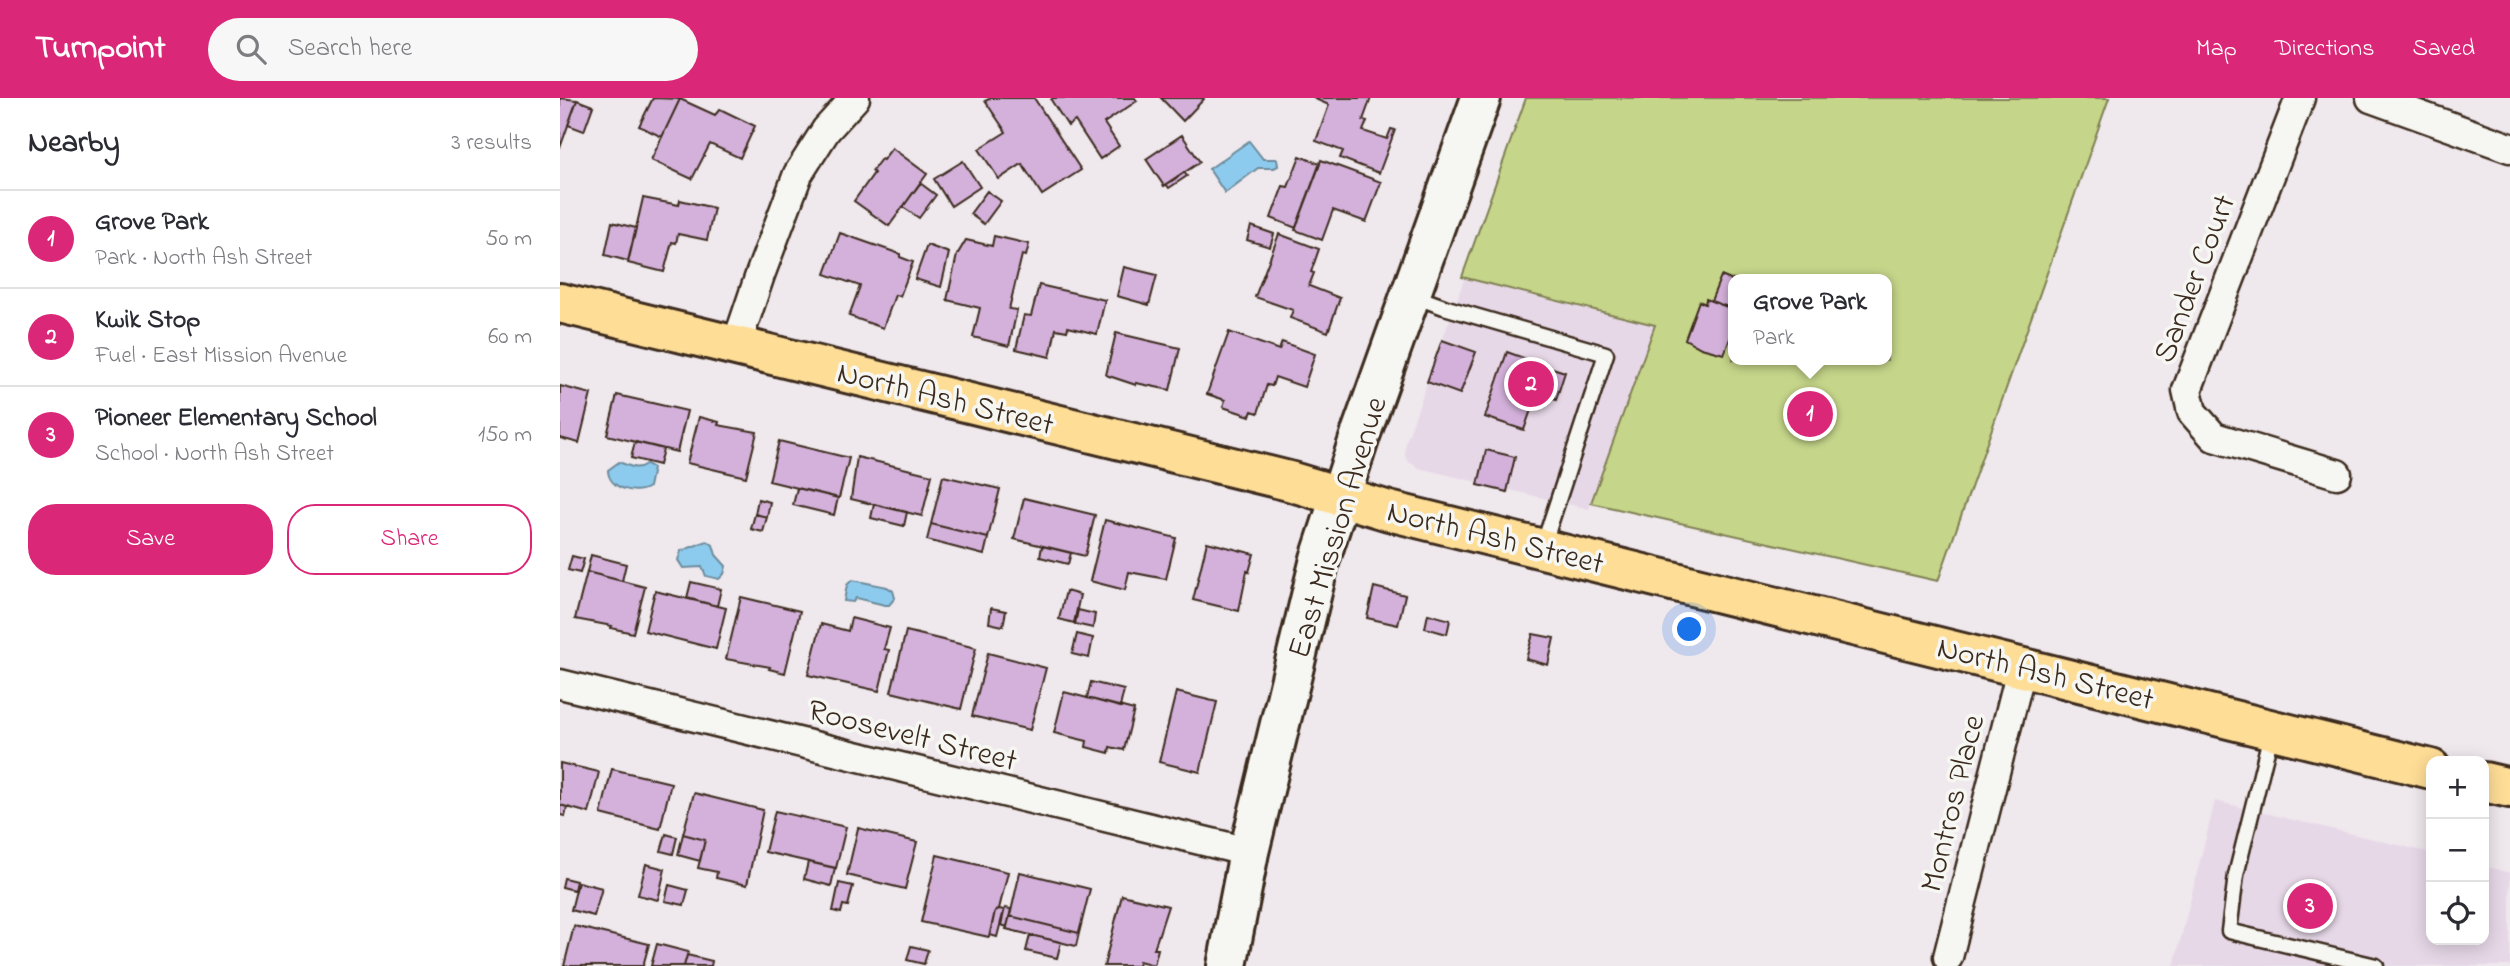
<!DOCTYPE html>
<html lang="en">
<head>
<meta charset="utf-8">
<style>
  body { margin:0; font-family:"Indie Flower",sans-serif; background:#f7f7f7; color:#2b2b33 }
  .controls { position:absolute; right:21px; bottom:21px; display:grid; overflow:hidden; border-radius:14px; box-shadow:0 4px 18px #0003 }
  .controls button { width:63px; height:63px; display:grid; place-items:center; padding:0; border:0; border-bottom:2px solid #e1e1e2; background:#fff; color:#2b2b33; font:35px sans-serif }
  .you { position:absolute; left:1130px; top:532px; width:24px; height:24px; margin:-18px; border:5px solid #fff; border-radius:50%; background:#1a73e8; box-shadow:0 0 0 10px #1a73e833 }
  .badge { display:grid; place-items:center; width:46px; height:46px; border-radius:50%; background:#db2777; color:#fff; font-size:23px; font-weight:700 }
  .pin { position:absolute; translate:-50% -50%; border:4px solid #fff; box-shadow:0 2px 7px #0006 }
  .popup { position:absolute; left:1168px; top:176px; width:164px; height:91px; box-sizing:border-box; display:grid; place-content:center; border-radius:14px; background:#fff; filter:drop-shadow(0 2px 5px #0005); font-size:23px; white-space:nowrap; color:#7c7c81 }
  .popup b { font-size:26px; color:#2b2b33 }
  .popup::after { content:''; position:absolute; left:50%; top:100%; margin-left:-14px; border:14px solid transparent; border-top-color:#fff }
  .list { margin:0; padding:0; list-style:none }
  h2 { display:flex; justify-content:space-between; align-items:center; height:91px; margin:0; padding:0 28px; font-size:30px }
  h2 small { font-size:23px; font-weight:400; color:#7c7c81 }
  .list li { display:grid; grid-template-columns:46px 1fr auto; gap:21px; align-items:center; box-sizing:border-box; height:98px; padding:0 28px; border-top:2px solid #e1e1e2 }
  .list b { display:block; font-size:26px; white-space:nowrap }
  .list p { margin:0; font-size:23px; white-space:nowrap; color:#7c7c81 }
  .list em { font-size:23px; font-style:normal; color:#7c7c81 }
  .actions { display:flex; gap:14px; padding:21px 28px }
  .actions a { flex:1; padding:16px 0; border:2px solid #db2777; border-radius:28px; text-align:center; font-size:24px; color:#db2777 }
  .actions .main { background:#db2777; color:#fff }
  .icon { flex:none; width:38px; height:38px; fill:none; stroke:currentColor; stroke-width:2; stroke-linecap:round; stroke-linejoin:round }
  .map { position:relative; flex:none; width:1950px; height:868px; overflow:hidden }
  header { display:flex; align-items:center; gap:42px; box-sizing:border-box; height:98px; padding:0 35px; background:#db2777; color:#fff }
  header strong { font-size:33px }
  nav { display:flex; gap:38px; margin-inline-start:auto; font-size:24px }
  .search { width:490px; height:63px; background:#f7f7f7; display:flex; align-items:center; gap:18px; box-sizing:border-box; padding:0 24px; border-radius:38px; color:#7c7c81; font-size:26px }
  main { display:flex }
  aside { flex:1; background:#fff }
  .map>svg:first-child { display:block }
</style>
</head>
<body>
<header>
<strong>Turnpoint</strong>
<div class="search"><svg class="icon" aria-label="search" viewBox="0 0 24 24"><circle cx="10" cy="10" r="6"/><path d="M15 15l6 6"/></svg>Search here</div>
<nav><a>Map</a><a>Directions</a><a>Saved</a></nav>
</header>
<main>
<aside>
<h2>Nearby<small>3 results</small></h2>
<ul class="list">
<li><span class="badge">1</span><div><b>Grove Park</b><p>Park · North Ash Street</p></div><em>50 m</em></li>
<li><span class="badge">2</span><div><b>Kwik Stop</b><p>Fuel · East Mission Avenue</p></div><em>60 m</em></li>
<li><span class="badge">3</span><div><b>Pioneer Elementary School</b><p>School · North Ash Street</p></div><em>150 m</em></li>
</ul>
<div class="actions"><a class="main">Save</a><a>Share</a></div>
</aside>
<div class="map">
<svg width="1950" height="868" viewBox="0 0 1950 868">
  <rect width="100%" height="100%" fill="#efe8ed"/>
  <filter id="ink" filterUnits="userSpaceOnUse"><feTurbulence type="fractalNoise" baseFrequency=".0143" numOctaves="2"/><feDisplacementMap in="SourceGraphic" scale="14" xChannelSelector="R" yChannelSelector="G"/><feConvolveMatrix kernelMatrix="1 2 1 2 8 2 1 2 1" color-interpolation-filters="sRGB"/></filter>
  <g filter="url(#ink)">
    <path fill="#e7d8e8" d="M905 179 1096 227 1029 411 859 370 849 364 845 358 846 344Z
      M1655 703 1871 755V842H1924V768L1950 775V868H1614Z"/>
    <path fill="#c5d589" stroke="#808054" stroke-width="2" fill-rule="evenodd" d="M966 0H1549L1378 483 1031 405 1095 227 902 179ZM1173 181H1327V262H1173Z"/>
    <path fill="#8dcbee" stroke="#6c8b9b" stroke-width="2" d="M689 43 703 61H717L718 68 714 70H698L665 95 649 71Z
      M59 364C70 368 76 373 86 366L93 370 89 389C75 398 48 390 48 372Z
      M147 443 153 447 156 457 166 468 164 476 159 481 146 478 142 469 123 470 118 462 121 453Z
      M292 482 327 489 333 493 335 500 329 507H325L296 500 293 504 284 503 287 487Z"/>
    <path fill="#d4b1db" stroke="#3b2a1e" stroke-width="2" d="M0 0 17 2 0 50Z
      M93 0 120 1 102 39 79 28Z
      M431 0H474L521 72 482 97 462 66 439 81 419 51 446 34 425 3Z
      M493 0H575L577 3 544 25 559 48 540 61 515 23 508 28 491 2Z
      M601 0H643L644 1 623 23Z
      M811 0 803 22 807 23 803 33 827 41 831 31 835 32 819 75 780 60 783 53 756 43 769 7 753 0Z
      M120 1 155 17 160 11 195 28 180 60 150 46 132 81 91 62Z
      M17 2 33 8 24 33 8 27Z
      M622 37 640 64 604 88 586 61Z
      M332 50 367 76 329 128 294 103 314 75 312 73 321 61 323 62Z
      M740 58 760 66 736 130 711 120 723 88 728 89Z
      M761 62 821 84 806 124 773 112 762 142 735 132Z
      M403 63 420 89 391 108 374 81Z
      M624 74 627 78 609 90 606 86Z
      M360 85 376 97 359 120 343 109Z
      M427 93 441 103 424 126 410 116Z
      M83 100 119 107 120 102 154 110 147 142 118 136 116 145 112 144 104 174 68 165Z
      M52 124 76 130 68 163 45 157Z
      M691 128 714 136 710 149 687 142Z
      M280 135 340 156V159L353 164 340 198 335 197 323 230 289 218 300 188 265 176Z
      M719 136 759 151 751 174 754 175 749 188 780 200 768 234 730 220 733 212 695 199Z
      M434 138 469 146 466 158 462 157 449 211 457 212 449 248 413 239 420 210 387 202 397 157 406 142 432 148Z
      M367 147 389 155 381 189 355 181Z
      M564 169 597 177 589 207 557 198Z
      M1161 178 1173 183V196L1168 209 1151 203Z
      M479 187 545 202 537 236 508 229 507 233 496 231 490 259 456 251 464 217 471 218Z
      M1146 201 1170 210 1168 214 1173 216V233L1164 256 1141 250 1125 241 1139 203 1145 206Z
      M669 234 719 252 722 244 755 256 744 289 715 279 712 288 707 287 698 315 692 313 690 318 663 309 665 302 647 296Z
      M556 235 620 250 610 292 576 285V287L546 277Z
      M882 242 916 254 900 296 867 284Z
      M947 254 986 268 964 332 925 319Z
      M986 268 1005 274 996 302 977 295Z
      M0 288 31 296 19 345 0 340Z
      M57 297 127 313 117 354 47 337Z
      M139 319 159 324 158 327 197 334 186 379 127 365Z
      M219 343 289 360 279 400 209 383Z
      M75 344 103 351 99 367 71 360Z
      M926 352 955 359 947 394 918 387Z
      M297 359 372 377 362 418 291 401Z
      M383 378 440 391 428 440 371 426Z
      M237 390 278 400 274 417 233 407Z
      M464 400 535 417 525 458 454 441Z
      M198 401 210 404 207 419 195 416Z
      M314 406 347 414 344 428 311 420Z
      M195 416 207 419 203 434 191 431Z
      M545 422 616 440 606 481 569 474 565 492 530 483Z
      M371 426 428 440 424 457 367 442Z
      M647 444 694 456 689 474 687 473 679 513 633 502Z
      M482 448 511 455 508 466 480 459Z
      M31 457 66 466 62 483 27 474Z
      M12 458 24 461 20 475 8 472Z
      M27 474 85 489 73 535 51 530 52 528 15 521Z
      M131 484 161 491 157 508 127 500Z
      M814 489 845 497 838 527 807 520Z
      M95 493 166 510 156 551 85 533Z
      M506 493 520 497 514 525 499 521Z
      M181 499 240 513 225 575 209 571 210 569 166 561Z
      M431 510 446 513 443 528 429 525Z
      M518 512 535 516 533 530 515 526Z
      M868 516 890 522 887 536 865 530Z
      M291 520 330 530 324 551 329 552 319 593 248 577 261 526 288 533Z
      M346 533 416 550 401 611 331 594Z
      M517 536 533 540 529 560 512 556Z
      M973 536 994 540 988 567 966 561Z
      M428 555 486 570 470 632 412 618Z
      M531 584 564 592 560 609 527 600Z
      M504 594 574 612 564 652 550 649 549 655 526 649 527 643 494 635Z
      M616 594 657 604 640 674 599 664Z
      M0 665 39 674 29 715 0 707Z
      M52 671 111 685 100 731 41 716Z
      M134 695 203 712 187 787 156 780 157 774 138 770 145 742 123 736Z
      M0 707 7 709 5 718 0 717Z
      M215 713 286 729 276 770 205 754Z
      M298 730 357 744 345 791 287 777Z
      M106 736 117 739 113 756 101 753Z
      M123 736 145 742 140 763 118 757Z
      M377 757 448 774 439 811 435 813 429 839 361 824Z
      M248 764 275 770 271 788 244 781Z
      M86 766 105 771 98 802 78 797Z
      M460 774 530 791 519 835 450 818Z
      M4 780 16 783 14 792 2 789Z
      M18 784 42 790 34 818 11 812Z
      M279 785 293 788 288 808 283 807 281 815 273 813Z
      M109 787 128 792 124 807 105 803Z
      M562 797 608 808 594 851H598L594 867 579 863 578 868H544Z
      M445 810 451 811 447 829 441 827Z
      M439 811 444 812 437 839 430 837 435 813Z
      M450 818 519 835 516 848 446 831Z
      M14 828 89 846 83 868H4Z
      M470 837 501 844 497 860 466 853Z
      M97 846 128 854 124 868H91Z
      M351 848 368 852 364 866 347 862Z
      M127 857 152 863 151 868H124Z"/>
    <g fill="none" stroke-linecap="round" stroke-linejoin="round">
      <g stroke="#3b2a1e" stroke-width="19">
        <path id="lane" d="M851 197 884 209 1046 256 983 448
          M1712 632 1676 777 1669 833 1816 868"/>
      </g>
      <g stroke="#3b2a1e" stroke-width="33">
        <path id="street" d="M1740 0 1627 292 1632 314 1654 339 1777 376
          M1811 0 1950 50
          M176 248 200 177 238 76 266 32 295 0
          M0 586 689 754
          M1388 859 1462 568"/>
      </g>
      <g stroke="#3b2a1e" stroke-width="44">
        <path id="secondary" d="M667 868 689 754 760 461 801 335 921 0"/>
      </g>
      <g stroke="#3b2a1e" stroke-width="44">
        <path id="primary" d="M0 205 729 383 829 413 1871 671
          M1924 684 1950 690"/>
      </g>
      <use href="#lane" stroke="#f6f6f2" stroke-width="14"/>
      <use href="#street" stroke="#f6f6f2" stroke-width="28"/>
      <use href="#secondary" stroke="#f6f6f2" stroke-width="38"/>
      <use href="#primary" stroke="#fedd96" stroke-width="38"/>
    </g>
  </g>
  <g text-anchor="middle" stroke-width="7" stroke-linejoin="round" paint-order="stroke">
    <g font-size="32" fill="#3b2a1e" stroke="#f6f6f2">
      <text transform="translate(1633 180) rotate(-69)" y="11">Sander Court</text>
      <text transform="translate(386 299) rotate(14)" y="11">North Ash Street</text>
      <text transform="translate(776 429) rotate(-73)" y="11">East Mission Avenue</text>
      <text transform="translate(936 438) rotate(14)" y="11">North Ash Street</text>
      <text transform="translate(1486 574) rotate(14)" y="11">North Ash Street</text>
      <text transform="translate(353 636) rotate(14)" y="11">Roosevelt Street</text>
      <text transform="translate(1391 705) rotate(-76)" y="11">Montros Place</text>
    </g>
  </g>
</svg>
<div class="controls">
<button>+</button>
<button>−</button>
<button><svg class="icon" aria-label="locate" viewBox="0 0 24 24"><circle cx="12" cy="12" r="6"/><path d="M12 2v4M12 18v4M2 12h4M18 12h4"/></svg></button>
</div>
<div class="you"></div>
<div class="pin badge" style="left:1250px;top:316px">1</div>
<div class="popup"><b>Grove Park</b>Park</div>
<div class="pin badge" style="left:971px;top:286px">2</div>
<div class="pin badge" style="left:1750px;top:808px">3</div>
</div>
</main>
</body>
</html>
